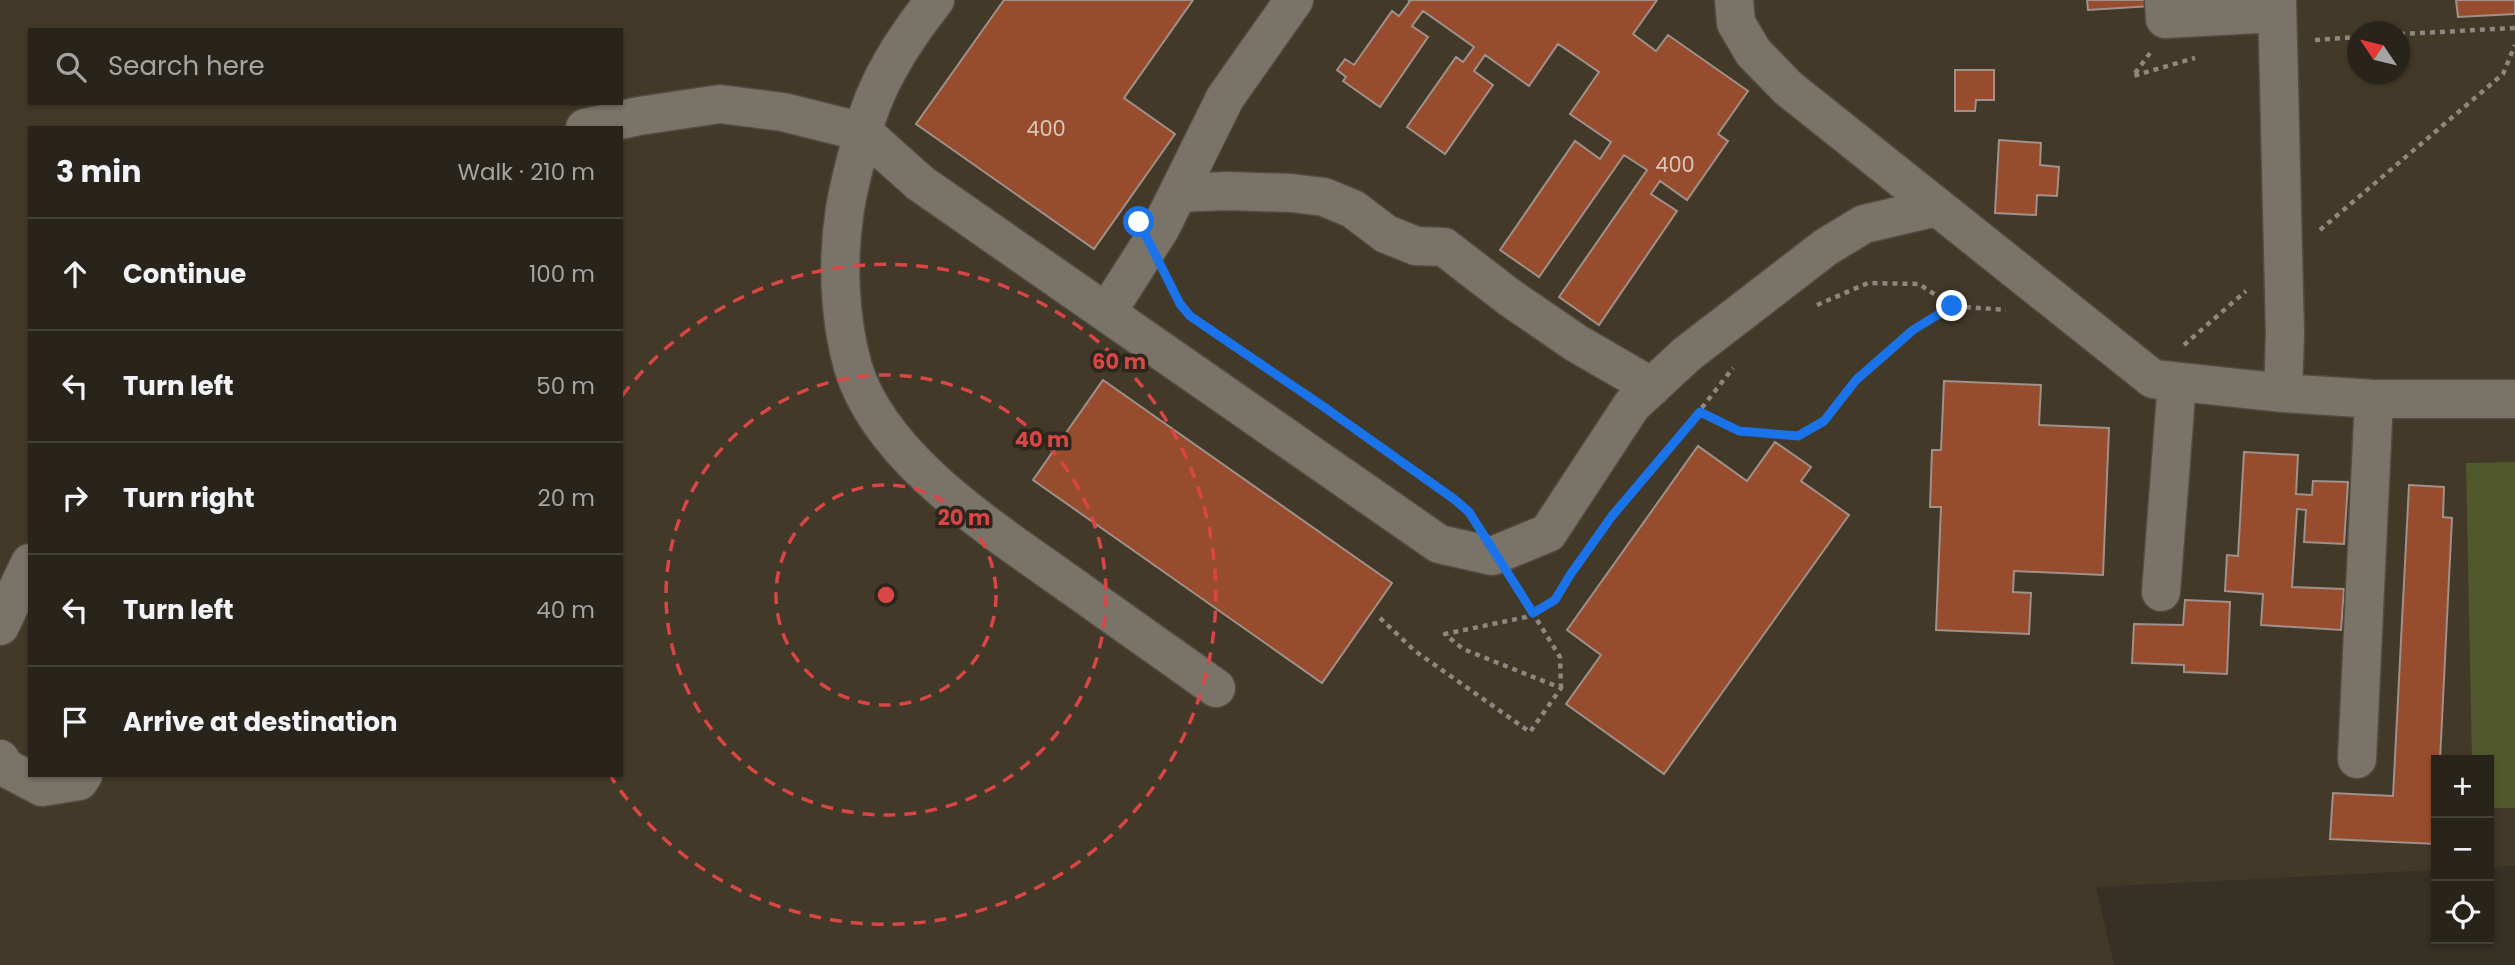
<!DOCTYPE html>
<html lang="en">
<head>
<meta charset="utf-8">
<style>
  body { margin:0; font-family:Poppins,sans-serif; background:#302c25; color:#f1f3f6 }
  .controls { position:absolute; right:21px; bottom:21px; display:grid; overflow:hidden; border-radius:0px; box-shadow:0 2px 5px #0004 }
  .controls button { width:63px; height:63px; display:grid; place-items:center; padding:0; border:0; border-bottom:2px solid #44413b; background:#28241c; color:#f1f3f6; font:35px sans-serif }
  .compass { position:absolute; left:2347px; top:21px; width:63px; height:63px; border-radius:50%; background:#28241c; box-shadow:0 2px 5px #0004; rotate:305deg }
  .stop { position:absolute; width:21px; height:21px; margin:-16px; border:5px solid #1a73e8; border-radius:50%; background:#fff }
  .stop.end { background:#1a73e8; border-color:#fff; box-shadow:0 2px 7px #0008 }
  .list { margin:0; padding:0; list-style:none }
  h2 { display:flex; justify-content:space-between; align-items:center; height:91px; margin:0; padding:0 28px; font-size:30px }
  h2 small { font-size:23px; font-weight:400; color:#a5a4a3 }
  .list li { display:grid; grid-template-columns:46px 1fr auto; gap:21px; align-items:center; box-sizing:border-box; height:112px; padding:0 28px; border-top:2px solid #44413b }
  .list b { display:block; font-size:26px; white-space:nowrap }
  .list em { font-size:23px; font-style:normal; color:#a5a4a3 }
  .icon { flex:none; width:38px; height:38px; fill:none; stroke:currentColor; stroke-width:2; stroke-linecap:round; stroke-linejoin:round }
  .map { position:relative; flex:none; width:2515px; height:965px; overflow:hidden }
  .search { position:absolute; background:#28241c; box-shadow:0 2px 5px #0004; left:28px; top:28px; width:595px; height:77px; display:flex; align-items:center; gap:18px; box-sizing:border-box; padding:0 24px; border-radius:0px; color:#a5a4a3; font-size:26px }
  .panel { position:absolute; background:#28241c; box-shadow:0 2px 5px #0004; left:28px; top:126px; width:595px; height:651px; border-radius:0px }
  .map>svg:first-child { display:block }
</style>
</head>
<body>
<div class="map">
<svg width="2515" height="965" viewBox="0 0 2515 965">
  <rect width="100%" height="100%" fill="#363025"/>
  <path fill="#423928" fill-rule="evenodd" d="M0 0H2515V866L2489 867V760H2436V870L2096 887 2114 965H0ZM30 30H621V103H30ZM2358 32H2400V74H2358ZM30 128H621V775H30Z"/>
  <path fill="#51592c" d="M2515 462V808H2489V760H2472L2466 463Z"/>
  <path fill="#974c2e" stroke="#9f908a" stroke-width="2" d="M1004 0H1193L1124 98 1175 134 1094 249 916 124Z
    M1408 0H1657L1633 34 1656 51 1668 35 1748 91 1718 134 1728 141 1687 200 1660 181 1651 194 1677 211 1599 325 1559 297 1647 170 1624 155 1539 277 1500 250 1575 141 1600 159 1611 142 1570 114 1599 72 1558 44 1529 86 1485 55 1474 71 1493 85 1445 154 1407 127 1456 57 1463 62 1474 47 1423 11 1412 26 1428 37 1380 107 1343 81 1346 77 1337 70 1345 59 1354 65 1392 11 1399 16 1410 1Z
    M2087 0H2249L2088 10Z
    M2456 0H2515V14L2458 17Z
    M1955 70H1994V100H1976L1975 111H1955Z
    M1999 140 2041 143 2040 165 2059 167 2057 196 2037 195 2036 215 1995 213Z
    M1103 380 1392 583 1322 683 1033 480Z
    M1944 381 2041 385 2039 425 2109 428 2103 575 2014 571 2013 592 2031 593 2029 634 1936 630 1941 507H1930L1932 450H1941Z
    M1775 442 1811 467 1801 481 1849 515 1664 774 1566 704 1601 655 1567 630 1698 446 1747 481Z
    M2244 452 2298 455 2296 494 2312 495 2313 481 2348 482 2344 544 2304 542 2306 510 2297 509 2292 587 2344 589 2341 630 2261 625 2263 594 2225 591 2227 555 2238 556Z
    M2409 485 2444 487 2443 517 2452 518 2440 760H2436V844L2330 839 2333 793 2393 796Z
    M2185 600 2230 602 2227 674 2184 672V665L2132 663 2134 624 2183 625Z"/>
  <g fill="none" stroke-linecap="round" stroke-linejoin="round">
    <g stroke="#514b42" stroke-width="41">
      <path id="minor" d="M935 0C904 39 875 83 863 132L920 183 1439 544 1492 556 1548 533 1632 405 1687 354 1826 247 1864 224 1937 207
        M1734 0 1736 23 1753 52 1788 88 2153 379 2283 393
        M2164 0 2165 19 2277 13
        M2277 0 2285 334 2283 393 2374 399H2515
        M585 128 639 116 720 104 783 112 863 132C857 157 849 183 845 209 837 259 839 318 853 367 880 458 992 529 1065 581 1115 617 1166 652 1216 688
        M1178 193 1225 98 1294 0
        M1107 312 1160 229 1178 193 1227 191 1291 193 1324 197 1353 209 1386 234 1416 246 1444 247 1509 297 1576 343 1652 387
        M2161 592 2177 382
        M0 626 30 563
        M0 759 6 768 42 787 79 781 83 775
        M2357 759 2374 399"/>
    </g>
    <path stroke="#8d887f" stroke-width="4.5" stroke-dasharray="5 5" stroke-linecap="butt" d="M2400 34 2515 28
      M2315 40 2358 37
      M2150 53 2133 76 2195 58
      M2320 230 2503 74 2515 45
      M1170 285 1190 316 1324 407 1467 511
      M1817 305 1868 283 1919 284 1952 306
      M2184 345 2246 291
      M1700 412 1739 431 1798 436 1823 421 1855 380 1913 330 1952 306 2006 310
      M1516 586 1560 657 1561 688
      M1380 618 1415 651 1530 732 1561 688 1463 649 1445 634 1526 617 1555 600 1570 575 1612 516 1654 469 1733 368"/>
    <use href="#minor" stroke="#7a7367" stroke-width="38"/>
  </g>
  <g fill="none" stroke-linecap="round" stroke-linejoin="round">
    <path stroke="#1a73e8" stroke-width="9" d="M1139 222 1180 304 1190 316 1324 407 1454 499 1469 512 1533 613 1555 600 1570 575 1612 516 1700 412 1739 431 1798 436 1824 421 1856 380 1913 330 1952 306"/>
  </g>
  <g fill="none" stroke="#da4645" stroke-width="3.5" stroke-dasharray="12 9">
    <circle cx="886" cy="595" r="110"/>
    <circle cx="886" cy="595" r="220"/>
    <path d="M622 396A330 330 0 1 1 611 777"/>
  </g>
  <g text-anchor="middle" stroke-width="7" stroke-linejoin="round" paint-order="stroke">
    <g font-size="21" fill="#dbc6b9">
      <text x="1046" y="136">400</text>
      <text x="1675" y="172">400</text>
    </g>
  </g>
  <circle cx="886" cy="595" r="10" fill="#da4645" stroke="#2c261c" stroke-width="3.5"/>
  <g font-size="21" text-anchor="middle" font-weight="bold" fill="#da4645" stroke="#2c261c" stroke-width="7" stroke-linejoin="round" paint-order="stroke">
    <text x="1119" y="369">60 m</text>
    <text x="1042" y="447">40 m</text>
    <text x="964" y="525">20 m</text>
  </g>
</svg>
<div class="controls">
<button>+</button>
<button>−</button>
<button><svg class="icon" aria-label="locate" viewBox="0 0 24 24"><circle cx="12" cy="12" r="6"/><path d="M12 2v4M12 18v4M2 12h4M18 12h4"/></svg></button>
</div>
<svg class="compass" viewBox="-18 -18 36 36"><path d="M0-13l5 13h-10z" fill="#e53935"/><path d="M0 13l5-13h-10z" fill="#a5a4a3"/></svg>
<div class="stop" style="left:1139px;top:222px"></div>
<div class="stop end" style="left:1952px;top:306px"></div>
<div class="search"><svg class="icon" aria-label="search" viewBox="0 0 24 24"><circle cx="10" cy="10" r="6"/><path d="M15 15l6 6"/></svg>Search here</div>
<section class="panel">
<h2>3 min<small>Walk · 210 m</small></h2>
<ul class="list">
<li><svg class="icon" aria-label="ahead" viewBox="0 0 24 24"><path d="M12 20V5M6 11l6-6 6 6"/></svg><div><b>Continue</b></div><em>100 m</em></li>
<li><svg class="icon" aria-label="left" viewBox="0 0 24 24"><path d="M17 20v-9H6M10 6l-5 5 5 5"/></svg><div><b>Turn left</b></div><em>50 m</em></li>
<li><svg class="icon" aria-label="right" viewBox="0 0 24 24"><path d="M7 20v-9h11M14 6l5 5-5 5"/></svg><div><b>Turn right</b></div><em>20 m</em></li>
<li><svg class="icon" aria-label="left" viewBox="0 0 24 24"><path d="M17 20v-9H6M10 6l-5 5 5 5"/></svg><div><b>Turn left</b></div><em>40 m</em></li>
<li><svg class="icon" aria-label="arrive" viewBox="0 0 24 24"><path d="M6 21V4h12l-3 4 3 4H6"/></svg><div><b>Arrive at destination</b></div></li>
</ul>
</section>
</div>
</body>
</html>
